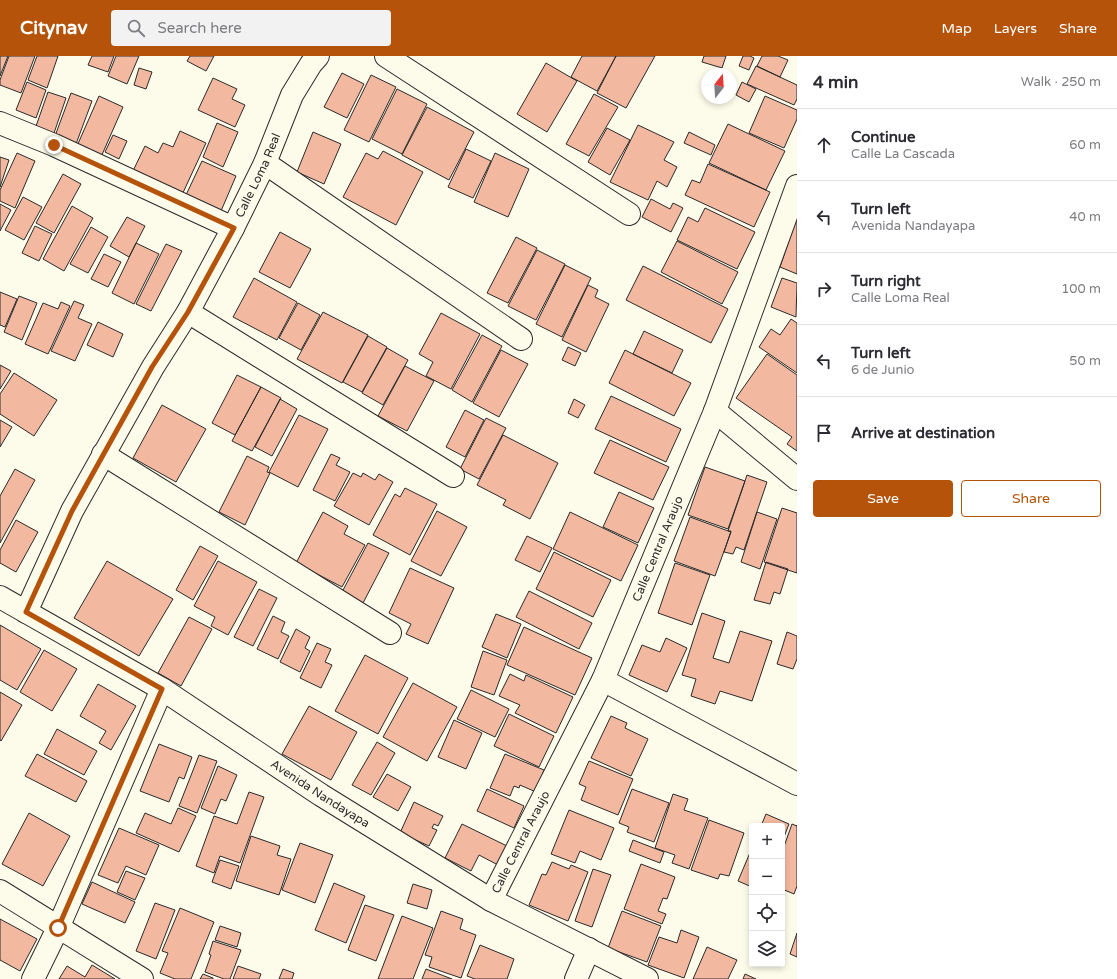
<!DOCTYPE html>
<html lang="en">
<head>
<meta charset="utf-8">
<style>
  body { margin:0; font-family:"Varela Round",sans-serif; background:#f2f2f3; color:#2b2b33 }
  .controls { position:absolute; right:12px; bottom:12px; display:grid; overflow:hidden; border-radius:4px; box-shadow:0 2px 6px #0003 }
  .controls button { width:36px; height:36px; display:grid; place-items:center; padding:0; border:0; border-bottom:1px solid #e1e1e2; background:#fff; color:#2b2b33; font:20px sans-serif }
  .compass { position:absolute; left:701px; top:12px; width:36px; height:36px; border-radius:50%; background:#fff; box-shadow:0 2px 6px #0003; rotate:17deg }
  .stop { position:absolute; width:12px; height:12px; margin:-9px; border:3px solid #b45309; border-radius:50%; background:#fff }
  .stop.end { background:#b45309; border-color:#fff; box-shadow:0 1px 4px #0008 }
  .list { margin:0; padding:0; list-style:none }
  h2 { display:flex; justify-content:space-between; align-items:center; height:52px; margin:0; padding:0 16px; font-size:17px }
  h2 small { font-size:13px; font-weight:400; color:#7c7c81 }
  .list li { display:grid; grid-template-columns:26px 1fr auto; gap:12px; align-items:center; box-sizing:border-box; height:72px; padding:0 16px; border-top:1px solid #e1e1e2 }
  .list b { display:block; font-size:15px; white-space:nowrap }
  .list p { margin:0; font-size:13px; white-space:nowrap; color:#7c7c81 }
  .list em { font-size:13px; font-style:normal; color:#7c7c81 }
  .actions { display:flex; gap:8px; padding:12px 16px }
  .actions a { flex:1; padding:9px 0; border:1px solid #b45309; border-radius:4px; text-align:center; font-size:14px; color:#b45309 }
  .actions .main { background:#b45309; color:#fff }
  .icon { flex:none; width:22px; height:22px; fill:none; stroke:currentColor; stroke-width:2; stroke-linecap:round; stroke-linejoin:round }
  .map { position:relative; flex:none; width:797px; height:923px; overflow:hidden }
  header { display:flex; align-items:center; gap:24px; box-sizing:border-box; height:56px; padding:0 20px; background:#b45309; color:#fff }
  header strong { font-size:19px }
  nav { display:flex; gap:22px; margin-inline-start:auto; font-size:14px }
  .search { width:280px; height:36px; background:#f2f2f3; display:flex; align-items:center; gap:10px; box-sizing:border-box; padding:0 14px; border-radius:4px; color:#7c7c81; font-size:15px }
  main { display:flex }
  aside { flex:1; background:#fff }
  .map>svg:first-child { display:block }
</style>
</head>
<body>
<header>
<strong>Citynav</strong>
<div class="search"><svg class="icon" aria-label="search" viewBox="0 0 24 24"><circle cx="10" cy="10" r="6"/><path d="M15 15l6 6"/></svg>Search here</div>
<nav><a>Map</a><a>Layers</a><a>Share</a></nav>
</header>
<main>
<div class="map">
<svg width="797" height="923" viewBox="0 0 797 923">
  <rect width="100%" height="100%" fill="#fdfbea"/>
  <path fill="#f2b8a0" stroke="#2b2b2b" d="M0 0H8L0 20Z
    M9 0H35L21 37 0 29V24Z
    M37 0H58L47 32 28 24Z
    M92 0H114L108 16 88 9Z
    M116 0H139L127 28 108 20Z
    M190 0H214L206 15 187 5Z
    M582 0H616L597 35 571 21Z
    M616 0H655L626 52 597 37Z
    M704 0H726L722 12 702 6Z
    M743 0H750L754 2 749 14 739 10Z
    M762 0H778L788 4 780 21 757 10Z
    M546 7 577 25 547 76 517 58Z
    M756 10 797 29V43L794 49 747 28Z
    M139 12 152 16 146 33 134 29Z
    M342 17 364 28 347 62 324 51Z
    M371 19 396 31 369 86 344 74Z
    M213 22 237 33 232 43 245 49 235 71 198 54Z
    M27 26 46 34 36 62 16 54Z
    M742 26 756 33 749 46 736 39Z
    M397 33 427 48 402 98 372 83Z
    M48 36 66 42 53 80 35 73Z
    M71 37 92 45 76 88 55 80Z
    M594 38 618 51 589 100 566 88Z
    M99 40 123 51 101 101 77 90Z
    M765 40 797 54V63L784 92 749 77Z
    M427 51 474 76 449 124 402 99Z
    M217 67 238 76 223 111 203 101Z
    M728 68 785 95 766 134 709 107Z
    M638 69 674 86 664 104 677 111 667 131 657 125 648 144 610 126Z
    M607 72 630 84 610 119 588 106Z
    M180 75 206 87 181 141 132 117 145 90 158 97 163 87 173 91Z
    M313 76 341 88 324 128 297 116Z
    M689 76 715 89 711 99 684 87Z
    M113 79 127 85 119 103 105 96Z
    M466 93 491 105 473 142 448 131Z
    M383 95 423 116 396 169 343 141 366 97 378 103Z
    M17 97 35 105 15 152 0 145V134Z
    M495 97 529 113 508 161 474 146Z
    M0 101 9 104 0 131Z
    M202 105 236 120 221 155 186 139Z
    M708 108 770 136 754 171 685 139 692 124 700 127Z
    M63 118 81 128 54 177 36 167Z
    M23 141 42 151 24 184 5 174Z
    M651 143 670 153 673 147 683 152 671 176 642 161Z
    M0 148 11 154 0 175Z
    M72 150 93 162 64 215 43 203Z
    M705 152 755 176 737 213 677 184 688 161 698 166Z
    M127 161 145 170 129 201 110 190Z
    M797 161V218L780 211Z
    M35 170 52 178 39 205 22 197Z
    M91 171 108 181 88 217 70 208Z
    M280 176 311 193 290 232 259 216Z
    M516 181 537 192 508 247 487 237Z
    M677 185 738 216 722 248 661 216Z
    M136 187 159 198 134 248 112 237Z
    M166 188 182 195 151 255 136 248Z
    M537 194 565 208 536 264 508 250Z
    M104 198 121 206 108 231 91 223Z
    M565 209 591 222 562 281 536 268Z
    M643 210 728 253 711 287 626 244Z
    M254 222 297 246 277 284 233 261Z
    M782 222 797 227 796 261 771 251Z
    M588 229 598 234 595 241 609 248 586 296 562 284Z
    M0 236 17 243 5 271 0 269Z
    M19 240 37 247 22 284 4 276Z
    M74 245 84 249 78 262 92 268 75 305 51 295Z
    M61 246 70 250 48 298 25 288 43 247 58 253Z
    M298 247 320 259 301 294 279 282Z
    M323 256 368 279 342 327 297 303Z
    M441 257 480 278 451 333 426 320 433 306 419 298Z
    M791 263 797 267V317L759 291 771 273 780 279Z
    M98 266 123 278 113 301 87 289Z
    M644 275 683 294 672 317 633 298Z
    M482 279 502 290 472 346 452 334Z
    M368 280 387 291 362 336 343 326Z
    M568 291 581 297 575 310 562 304Z
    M387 292 408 304 383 349 362 337Z
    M501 294 528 308 499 361 473 347Z
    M625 294 691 327 674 360 609 327Z
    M767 298 797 319V395L787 388 792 381 736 342Z
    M0 309 11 315 0 333Z
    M405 310 434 325 407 375 378 360Z
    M14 317 57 344 34 380 0 358V338Z
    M237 319 261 331 235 379 212 367Z
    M261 331 281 342 252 395 232 385Z
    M611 340 681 373 666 406 595 373Z
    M280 343 297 353 272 400 255 391Z
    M574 343 585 349 578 362 568 357Z
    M162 349 206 373 176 426 133 402Z
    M465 354 484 364 465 401 446 391Z
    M299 359 328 373 298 431 269 416Z
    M486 362 506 372 479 423 460 413Z
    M0 364 12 371 0 391Z
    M503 379 558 407 530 463 503 449 506 444 477 429Z
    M610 384 669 411 653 444 594 417Z
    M331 398 340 402 336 409 350 416 335 445 313 434Z
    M247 400 269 411 267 416 270 417 245 469 219 456Z
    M705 411 745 425 728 473 688 459Z
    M15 413 35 424 0 487V440Z
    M353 417 361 421 363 417 375 424 379 418 393 426 369 469 334 450Z
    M747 419 767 426 744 494 736 491 733 498 724 496 731 475H728Z
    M405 432 437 448 410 499 373 479 395 438 400 441Z
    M619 436 654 452 638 487 603 471Z
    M782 452 797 457V517L764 506Z
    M437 455 467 471 441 520 411 505Z
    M323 456 348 470 344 478 365 489 342 531 296 507Z
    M570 456 638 489 621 525 553 493Z
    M757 456 777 463 760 513 741 506Z
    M690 461 731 476 715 520 674 505Z
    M16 464 38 476 16 516 0 507V494Z
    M527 480 552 492 540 516 515 504Z
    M368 487 389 497 363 547 342 536Z
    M200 490 218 500 193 544 176 534Z
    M554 496 611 524 593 561 536 533Z
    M107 505 173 543 139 600 74 562Z
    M218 505 257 526 228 579 211 570 215 561 194 550Z
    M766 506 788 513 780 538 774 536 770 548 754 544Z
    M675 507 710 519 692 569 658 557Z
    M410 512 454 532 428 588 406 578 411 568 389 557Z
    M259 533 277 542 253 590 234 581Z
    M529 535 592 567 579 593 516 561Z
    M702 557 725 565 713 602 729 607 740 575 772 585 752 645 720 635 715 648 691 640 696 623 682 619Z
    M496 558 521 568 507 602 482 591Z
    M273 560 285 566 281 576 289 580 278 603 257 593Z
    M189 561 212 573 181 630 158 617Z
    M0 569 41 593 17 634 0 624Z
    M524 571 592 602 575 639 507 609Z
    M296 573 310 581 305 592 310 595 300 616 280 606Z
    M787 576 797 580V603L793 613 777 608Z
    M666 582 687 592 667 636 629 619 642 589 660 596Z
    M317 587 331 593 325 606 332 609 321 632 300 622Z
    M44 594 77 613 52 655 20 636Z
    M483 595 507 604 494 639 471 631Z
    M365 599 408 622 378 678 335 655Z
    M510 618 524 625 526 619 573 641 556 677 515 657 520 649 499 640Z
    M413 627 457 651 427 705 383 681Z
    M98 628 136 650 111 694 99 687 106 675 80 660Z
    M471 634 509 653 495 681 457 663Z
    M0 636 22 649 1 685 0 684Z
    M309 650 357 676 331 724 282 698Z
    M509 658 554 680 539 711 494 690Z
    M611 660 627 667 625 672 648 683 631 720 591 702Z
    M454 664 482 677 466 713 438 701Z
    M57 673 97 695 84 719 44 698Z
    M377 686 395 697 371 739 352 729Z
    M159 688 192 701 184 723 179 721 169 746 140 735Z
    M37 698 87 725 76 746 25 720Z
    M505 698 544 714 536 736 520 729 519 732 514 730 510 740 490 732Z
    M199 699 217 705 197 757 179 750Z
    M589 705 633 723 618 759 581 744 586 731 579 728Z
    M218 710 237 719 226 745 221 743 215 758 201 752Z
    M387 718 411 731 398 755 373 741Z
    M487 733 524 750 514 772 477 755Z
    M632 733 669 747 654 786 627 776 629 771 619 767Z
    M249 736 264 741 240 807 220 800 214 817 196 810 214 760 237 768Z
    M673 738 688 743 684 754 708 762 689 813 672 807 675 799 655 792Z
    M414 746 443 760 438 770 434 768 432 772 437 774 429 790 400 777Z
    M178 752 196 760 179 796 136 777 145 757 171 768Z
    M569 754 614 772 601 804 580 795 575 807 551 798Z
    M29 757 70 780 43 830 2 808Z
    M766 758 789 768 782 786V770H761Z
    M709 764 744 777 729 820 720 818 718 823 691 814Z
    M462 768 507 790 498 809 479 799 471 815 445 802Z
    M792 768 797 770V769V830L794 838 782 833V796Z
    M119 772 159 789 146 819 126 810 118 827 98 819Z
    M251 780 280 790 277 799 291 803 279 839 236 825Z
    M633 784 664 796 660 807 629 795Z
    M300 787 333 799 315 847 282 834Z
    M752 792V831L738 825Z
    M220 804 239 810 231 833 212 826Z
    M552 806 569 813 571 809 588 816 568 865 529 849 542 818 546 819Z
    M641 808 675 821 667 843 663 842 658 855 666 858 662 868 624 853Z
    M593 813 611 819 592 871 575 865Z
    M126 815 145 822 135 844 117 836Z
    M92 826 135 846 125 867 82 848Z
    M334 827 365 840 346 887 315 874Z
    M413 828 432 834 427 853 407 847Z
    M155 847 175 854 156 903 136 895Z
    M365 849 394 859 376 905 348 894Z
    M180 852 214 866 191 923H175L160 917 168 897 162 895Z
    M441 855 463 863 460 873 476 879 461 922 429 911 432 901 425 899Z
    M622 855 661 870 647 906 608 892Z
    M402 860 433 872 413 923H378Z
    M0 863 37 883 20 915 0 904Z
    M220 870 241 877 237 891 215 884Z
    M681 874 699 881 684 922 648 909 659 881 677 887Z
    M797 877V901L790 898Z
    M213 885 241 894 230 923H224L205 916 211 899 209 898Z
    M480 889 514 903 507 923H475L467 920Z
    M707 891 737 904 728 923H693Z
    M92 909 115 923H59L67 910 85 921Z
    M238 910 261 918 259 923H233Z
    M283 913 294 917 292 923H279Z
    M426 913 452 923H422Z
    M203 918 213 922V923H200Z
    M745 918 756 923H743Z"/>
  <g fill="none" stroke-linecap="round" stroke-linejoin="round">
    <g stroke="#2b2b2b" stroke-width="24">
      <g id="minor">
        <path d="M386 0 629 158"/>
        <path d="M0 67 54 89 233 172"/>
        <path d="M265 107 521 283"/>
        <path d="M188 256 453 420"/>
        <path d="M715 355 797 423"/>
        <path d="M103 398 390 577"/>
        <path id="s1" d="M0 541 162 633 321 739 491 844 647 923"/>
        <path id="s2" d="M26 556 72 455 153 311 188 256 233 172 265 107 292 39 311 8 318 0"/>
        <path d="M603 624 797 728"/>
        <path d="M0 835 142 923"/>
        <path id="s3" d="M491 844 603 624 715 355 797 130"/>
        <path d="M33 923 58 872 162 633"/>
        <path d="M576 923 589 893"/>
      </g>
    </g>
    <use href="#minor" stroke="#fdfbea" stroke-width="22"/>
  </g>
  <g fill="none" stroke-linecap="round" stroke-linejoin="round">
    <path stroke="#b45309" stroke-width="5" d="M54 89 234 172 188 256 152 311 72 455 26 556 162 633 58 872"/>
  </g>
  <g text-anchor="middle" stroke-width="3" stroke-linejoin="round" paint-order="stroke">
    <g font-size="12" fill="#2b2b2b" stroke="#fdfbea">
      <text dy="4" stroke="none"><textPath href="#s2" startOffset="495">Calle Loma Real</textPath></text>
      <text dy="4" stroke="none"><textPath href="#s3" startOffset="389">Calle Central Araujo</textPath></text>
      <text dy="4" stroke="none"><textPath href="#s1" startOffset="376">Avenida Nandayapa</textPath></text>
      <text dy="4" stroke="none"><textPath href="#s3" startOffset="65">Calle Central Araujo</textPath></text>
    </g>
  </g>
</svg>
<div class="controls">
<button>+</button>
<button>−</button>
<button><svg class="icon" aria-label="locate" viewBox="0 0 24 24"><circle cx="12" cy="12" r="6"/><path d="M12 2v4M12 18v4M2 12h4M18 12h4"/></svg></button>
<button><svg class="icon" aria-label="layers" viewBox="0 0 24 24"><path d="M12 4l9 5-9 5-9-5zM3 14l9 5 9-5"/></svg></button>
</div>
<svg class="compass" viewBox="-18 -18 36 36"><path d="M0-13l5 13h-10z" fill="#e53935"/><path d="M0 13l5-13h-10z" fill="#7c7c81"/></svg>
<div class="stop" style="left:58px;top:872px"></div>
<div class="stop end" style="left:54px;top:89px"></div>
</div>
<aside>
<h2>4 min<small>Walk · 250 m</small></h2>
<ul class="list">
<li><svg class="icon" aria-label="ahead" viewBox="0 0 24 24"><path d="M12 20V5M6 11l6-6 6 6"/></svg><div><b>Continue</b><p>Calle La Cascada</p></div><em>60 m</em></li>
<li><svg class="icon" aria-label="left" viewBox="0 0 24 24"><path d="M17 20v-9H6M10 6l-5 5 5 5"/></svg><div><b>Turn left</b><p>Avenida Nandayapa</p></div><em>40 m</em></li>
<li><svg class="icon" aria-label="right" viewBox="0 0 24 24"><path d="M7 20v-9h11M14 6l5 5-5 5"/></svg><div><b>Turn right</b><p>Calle Loma Real</p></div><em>100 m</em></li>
<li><svg class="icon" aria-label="left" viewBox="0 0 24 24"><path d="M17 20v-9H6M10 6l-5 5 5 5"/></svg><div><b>Turn left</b><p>6 de Junio</p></div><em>50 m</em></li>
<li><svg class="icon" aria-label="arrive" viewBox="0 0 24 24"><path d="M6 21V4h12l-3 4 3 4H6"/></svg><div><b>Arrive at destination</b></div></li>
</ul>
<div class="actions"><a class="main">Save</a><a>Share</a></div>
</aside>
</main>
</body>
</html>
